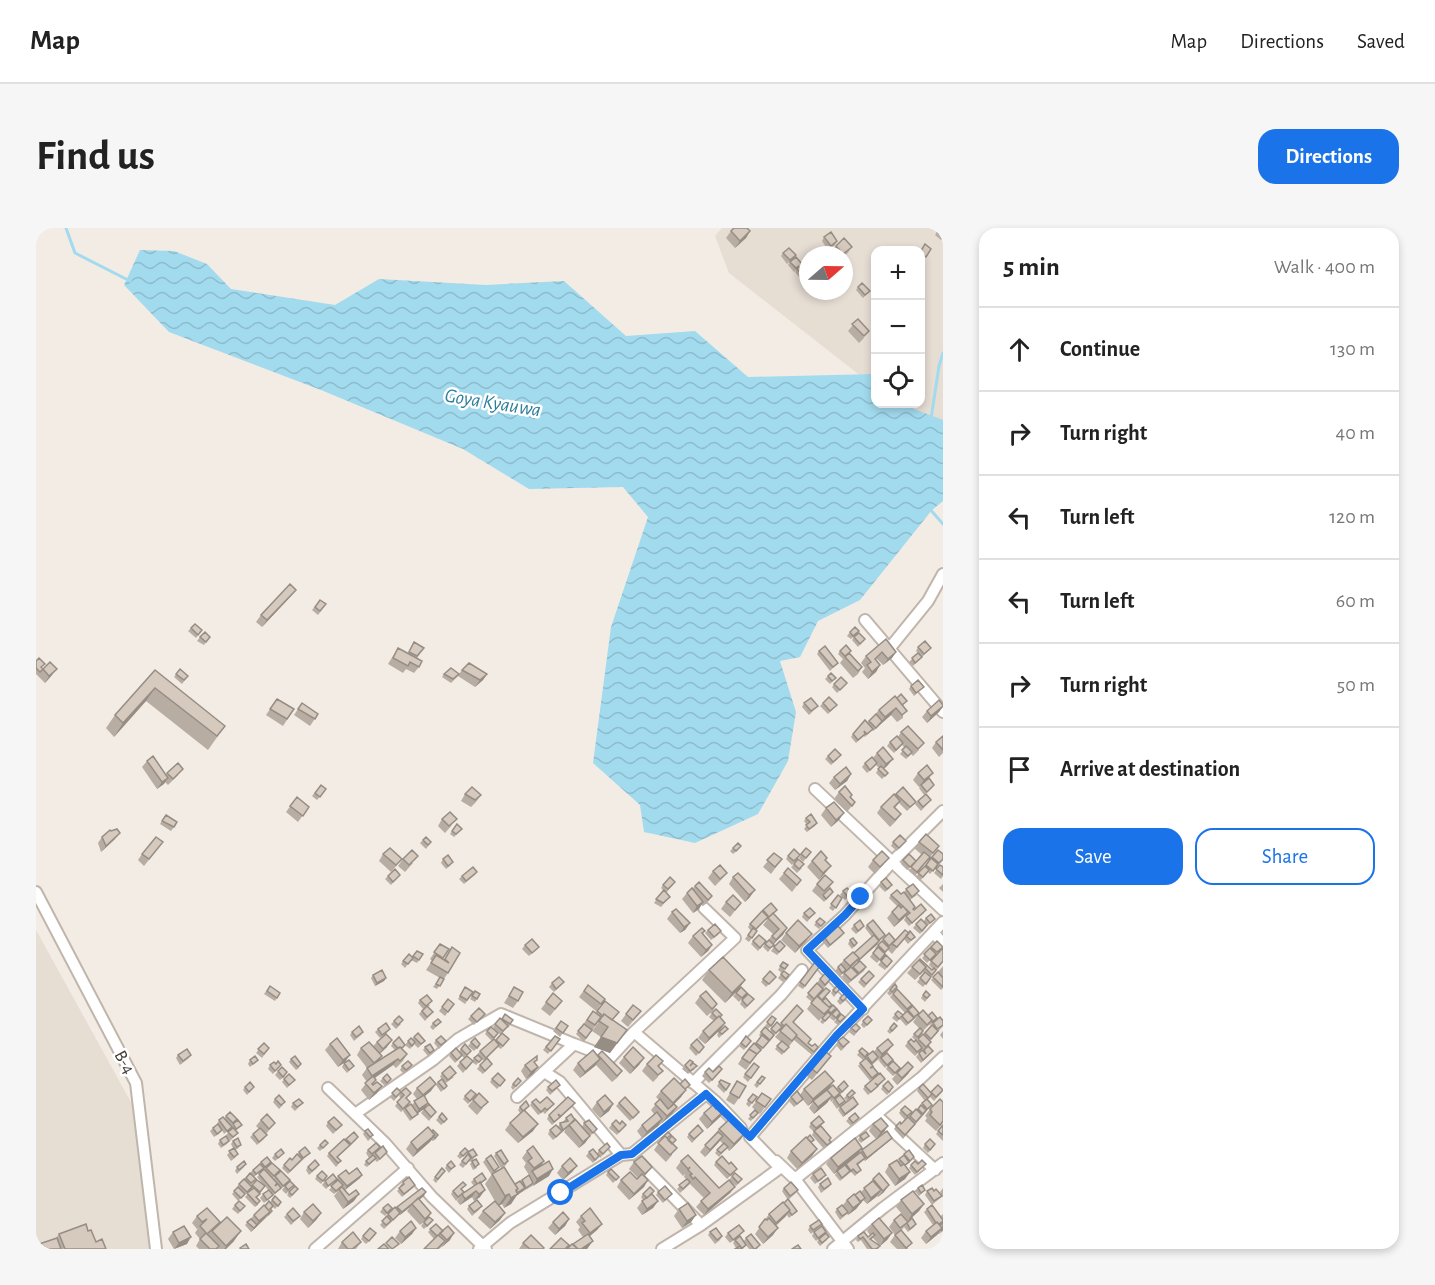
<!DOCTYPE html>
<html lang="en">
<head>
<meta charset="utf-8">
<style>
  body { margin:0; font-family:"Alegreya Sans",sans-serif; background:#f6f6f6; color:#222 }
  .controls { position:absolute; right:18px; top:18px; display:grid; overflow:hidden; border-radius:12px; box-shadow:0 3px 9px #0003 }
  .controls button { width:54px; height:54px; display:grid; place-items:center; padding:0; border:0; border-bottom:2px solid #e0e0e0; background:#fff; color:#222; font:30px sans-serif }
  .compass { position:absolute; left:763px; top:18px; width:54px; height:54px; border-radius:50%; background:#fff; box-shadow:0 3px 9px #0003; rotate:70deg }
  .stop { position:absolute; width:18px; height:18px; margin:-14px; border:4px solid #1a73e8; border-radius:50%; background:#fff }
  .stop.end { background:#1a73e8; border-color:#fff; box-shadow:0 2px 6px #0008 }
  .list { margin:0; padding:0; list-style:none }
  h2 { display:flex; justify-content:space-between; align-items:center; height:78px; margin:0; padding:0 24px; font-size:26px }
  h2 small { font-size:20px; font-weight:400; color:#767676 }
  .list li { display:grid; grid-template-columns:39px 1fr auto; gap:18px; align-items:center; box-sizing:border-box; height:84px; padding:0 24px; border-top:2px solid #e0e0e0 }
  .list b { display:block; font-size:22px; white-space:nowrap }
  .list em { font-size:20px; font-style:normal; color:#767676 }
  .actions { display:flex; gap:12px; padding:18px 24px }
  .actions a { flex:1; padding:14px 0; border:2px solid #1a73e8; border-radius:18px; text-align:center; font-size:21px; color:#1a73e8 }
  .actions .main { background:#1a73e8; color:#fff }
  .icon { flex:none; width:33px; height:33px; fill:none; stroke:currentColor; stroke-width:2; stroke-linecap:round; stroke-linejoin:round }
  .map { position:relative; flex:none; width:907px; height:1021px; overflow:hidden; border-radius:18px }
  header { display:flex; align-items:center; gap:36px; box-sizing:border-box; height:84px; padding:0 30px; background:#fff; border-bottom:2px solid #e0e0e0 }
  header strong { font-size:28px }
  nav { display:flex; gap:33px; margin-inline-start:auto; font-size:21px }
  .intro { display:flex; align-items:center; justify-content:space-between; box-sizing:border-box; height:144px; padding:0 36px }
  h1 { margin:0; font-size:42px }
  .button { padding:15px 27px; border-radius:18px; background:#1a73e8; color:#fff; font-size:21px; font-weight:700 }
  main { display:flex; gap:36px; padding:0 36px }
  aside { flex:1; background:#fff; border-radius:18px; box-shadow:0 3px 9px #0003 }
  .map>svg:first-child { display:block }
</style>
</head>
<body>
<header>
<strong>Map</strong>
<nav><a>Map</a><a>Directions</a><a>Saved</a></nav>
</header>
<div class="intro"><h1>Find us</h1><a class="button">Directions</a></div>
<main>
<div class="map">
<svg width="907" height="1021" viewBox="0 0 907 1021">
  <defs>
    <pattern id="water-waves" width="16" height="10" patternUnits="userSpaceOnUse" patternTransform="scale(1.5)"><rect width="16" height="10" fill="#a2daee"/><path d="M0 5q4-4 8 0t8 0" fill="none" stroke="#8dbccd"/></pattern>
  </defs>
  <rect width="100%" height="100%" fill="#f2ece5"/>
  <path fill="#e6ddd3" fill-rule="evenodd" d="M686 0H907V212L860 176H884V22H840L839 159 693 45 679 8ZM772 27H808V63H772Z
    M0 702 112 905 121 1021H0Z"/>
  <path fill="url(#water-waves)" d="M104 22 138 23 171 36 195 61 299 77 343 51 450 57 528 53 590 108 659 103 712 149 839 146 840 176H875L878 181 907 192V273L896 282 824 372 782 393 764 429 744 433 760 484 752 533 722 586 659 615 608 604 604 577 557 535 575 399 612 289 587 259 493 261 427 221 285 162 133 104 88 57Z"/>
  <g fill="none" stroke-linecap="round" stroke-linejoin="round">
    <path stroke="#a2daee" stroke-width="3" d="M30 0 39 25 94 53
      M895 191 903 138 907 125
      M893 280 907 296"/>
    <g stroke="#c0b5ab" stroke-width="14">
      <path id="minor" d="M829 392 907 484
        M853 421 892 373 907 346
        M779 561 907 682
        M0 664 100 855 120 1021
        M898 705 907 716
        M827 781 771 722 809 687 856 634 907 583
        M598 804 680 874 705 900
        M510 845 524 854 585 927
        M657 855 745 767 766 742
        M292 860 349 915 396 969 450 1021
        M481 869 538 816 574 830 598 804 699 710 668 680
        M319 886 397 832 422 811 465 786 538 816
        M842 889 899 942
        M740 933 759 951 812 1021
        M604 935 665 997
        M759 951 885 850 907 829
        M279 1021 372 940
        M443 1021 474 995 585 927 596 926 670 866
        M626 1021 665 997 744 940 714 909 801 807 907 694
        M797 1021 847 980 907 935"/>
    </g>
    <use href="#minor" stroke="#fff" stroke-width="10"/>
  </g>
  <path fill="#b8ada3" d="M907 0V10L905 12 899 7 901 4Z
    M695 3H714L710 10 699 20 690 10Z
    M788 9 801 13 799 17 792 22 786 13Z
    M800 18 816 19 811 26 808 27H798L795 24Z
    M895 21 887 32 885 30V23Z
    M747 25 757 31 751 36 745 28Z
    M754 34 772 43V60L759 44 761 41 758 44 752 37Z
    M822 59 834 63 827 70 820 62Z
    M775 63H786L780 69Z
    M822 91 828 110 823 115 812 103Z
    M255 368 226 399 220 394 225 387Z
    M284 372 290 376 282 387 276 382Z
    M155 400 166 402 160 410 152 403Z
    M823 403 815 411 811 408 814 404Z
    M164 409H174L168 417 161 413Z
    M818 409 826 414 822 419 816 412Z
    M850 411 860 424 856 430 847 437 841 431 840 432 844 437 840 444 832 451 826 444 829 440 825 435 830 428Z
    M378 414 388 420 381 430 383 439 378 445 370 441 367 445 352 436 362 420 372 425Z
    M882 419 895 420 877 438 873 434 882 425 880 423Z
    M783 423 802 435 794 443 781 426Z
    M804 423 814 425 826 439 822 446 817 450 804 435 807 431 802 426Z
    M0 433 7 441 16 447 9 455 2 448 3 446 2 448 0 446Z
    M144 441 152 448 146 456 138 449Z
    M119 442 189 498 172 522 110 473 78 509 70 500 79 487Z
    M426 442 451 446 447 452 439 459 422 448 415 455 406 449 408 446H423Z
    M792 448 797 453 794 456 789 451Z
    M811 455 801 465 796 459 798 456Z
    M875 458 888 459 878 468 873 461Z
    M241 471 258 481 247 498 230 487Z
    M266 475 282 486 274 498 258 487Z
    M768 475 782 478 773 487 766 479Z
    M787 475 801 477 792 486 784 478Z
    M868 476 867 478V490L861 494 855 487 837 503 836 502 829 509 828 508 820 515 815 509 817 506 831 495 843 482Z
    M907 479 903 484 891 495 886 489 891 483Z
    M865 504 883 522 877 528 875 526 870 531 864 526 869 520 866 517 858 525 851 518 854 514 862 509Z
    M907 508V525L903 529 896 520 900 514Z
    M841 525 852 537 848 541 849 548 846 551 840 545 843 540 840 537 831 545 826 539 829 535 837 530Z
    M792 528 802 531 795 537 789 531Z
    M111 533 130 547 131 545 142 547 132 557 129 554 121 561 106 539Z
    M882 545 893 551 898 557 896 560 888 567 883 560 885 558 883 559 877 552Z
    M815 546 811 553 799 562 793 555 798 549Z
    M285 557 290 561 281 572 276 568Z
    M867 559 880 574 871 583 863 575 859 580 865 586 860 593 854 599 841 585 845 579Z
    M803 564 815 569 819 574 811 584 798 571Z
    M429 566 445 567 440 574 435 579 425 573Z
    M261 569 273 579 262 594 250 584Z
    M895 572 885 583 879 576 882 573Z
    M790 580 803 592 795 599 785 587Z
    M130 587 138 599 135 603 124 596Z
    M770 590 781 595 779 598 771 604 768 601 771 597 768 593Z
    M406 591 416 597 409 605 402 598Z
    M421 596 423 604 418 609 414 606Z
    M66 609 79 611 65 624 62 615Z
    M387 612 395 614 390 621 384 615Z
    M870 613 861 623 855 618 857 614Z
    M127 614 108 638 102 632 106 626Z
    M883 614 903 618 879 648 873 643 886 627 878 620Z
    M697 620 702 622 697 626 694 623Z
    M770 620 775 624 767 634 763 630Z
    M738 625 746 631 735 646 727 639Z
    M347 626 361 637 355 644 343 633Z
    M752 628 762 630 756 637 750 631Z
    M896 629 907 632 894 646 892 644 884 653 880 649Z
    M367 631 377 635 369 644 362 638Z
    M407 631 415 637 410 641 405 635Z
    M790 632 795 638 790 644 783 652 771 639 776 633Z
    M837 632 848 636 839 646 832 639Z
    M867 632 880 633 871 642 865 636Z
    M758 636 766 640 761 645 755 639Z
    M904 637 907 639V648L905 651 898 645Z
    M677 643 691 645 686 651 679 658 672 650Z
    M441 644 439 647 428 656 423 651 426 648Z
    M748 645 765 652 756 664 743 651Z
    M364 647 355 657 349 651 352 648Z
    M697 649 714 669 709 674 693 656Z
    M797 654 792 661 784 670 776 663 781 656Z
    M845 654 854 660 849 664 843 658Z
    M907 656V664L903 660Z
    M627 657H637L630 665 631 672 625 679 618 675 627 662 625 660Z
    M659 658 676 668 671 675 667 678 665 677 663 681 657 685 646 671 651 665 657 660Z
    M870 661 881 667 874 672 877 682 888 685 873 698 868 692 871 687H870L868 690 858 699 851 690 856 684 862 679 853 670 855 667 865 666 868 665Z
    M807 663 816 665 809 672 804 667Z
    M797 664 788 674 784 670 787 667Z
    M802 667 806 670 797 683 793 680Z
    M690 674 705 675 694 689 685 681Z
    M735 675 738 686 751 700 732 724 727 719 737 706 727 697 731 692 730 691 720 702 721 703 713 714 709 711 715 703 712 699 714 696Z
    M636 684 654 695 649 702 644 705 631 691Z
    M768 685H779L771 694 766 689Z
    M784 690 786 697 783 701 778 697Z
    M890 690 896 694 891 698 884 706 877 700 880 696 888 693Z
    M818 697 826 701 820 706 815 701Z
    M831 697 846 711 819 736 804 748 799 743 802 739 808 732 818 725 836 709 829 700Z
    M672 702 685 703 682 707 675 712 669 705Z
    M869 702 876 712 872 716 868 711 856 726 852 722 856 717 841 735 834 729 840 721 839 720 842 717 853 705 859 712Z
    M669 703 667 706 676 717 672 723 665 729 652 715 657 708Z
    M750 705 771 712 759 725 745 712Z
    M806 708 792 720 786 713 789 710Z
    M814 712 821 715 816 721 812 716Z
    M717 713H730L722 723 715 716Z
    M901 713 904 722 891 735 886 730Z
    M404 716 413 721 407 731 408 732 416 719 412 745 401 761 397 759 404 750 390 742 396 733 394 731Z
    M489 717 503 719 493 728 486 721Z
    M738 719 747 721 741 727 735 723Z
    M381 723 387 726 381 735 375 732 369 740 365 736 373 726 376 730Z
    M850 727 856 733 849 742 842 737Z
    M884 731 896 742 897 741 893 737 895 733 907 734 887 759 881 754 888 745 887 744 879 752 871 745Z
    M747 734 752 737 746 745 753 747 747 754 742 750 746 745 742 742Z
    M779 734 784 738 767 761 762 758Z
    M907 738V760L905 762 895 752Z
    M817 739H830L828 743 812 756 806 749 808 745Z
    M673 742 709 752 702 762 689 775 666 752Z
    M337 747 350 750 348 753 339 758 335 750Z
    M838 748 828 760 822 754 825 751Z
    M740 749 730 759 725 754 727 751Z
    M784 751 793 754 779 771 790 760 791 767 786 773 796 777 783 793 771 781 776 774 770 769Z
    M528 754 518 764 513 759 516 755Z
    M552 757 569 771 560 783 543 769Z
    M234 758 244 765 239 773 228 766Z
    M429 759 437 764 429 776 422 771Z
    M478 759 482 773 477 780 468 775Z
    M805 760 798 769 795 765 797 762Z
    M854 762H859L854 768 851 765Z
    M439 763 444 766 439 774 434 771Z
    M890 763 894 767 889 774 885 770Z
    M517 765 526 773 514 788 505 781Z
    M700 765H711L703 774 697 768Z
    M857 766 876 777 869 785 854 769Z
    M664 768 675 770 681 776 677 783 671 788 659 775Z
    M804 770 810 772 804 777 801 773Z
    M412 771 418 776 409 788 403 783Z
    M718 771 709 781 704 776 706 772Z
    M384 772 394 777 392 779 397 784 389 793 383 786 387 781 382 775Z
    M569 773 577 792 591 802 574 825 558 819 565 809 556 803 562 795V794L548 814 540 806 557 783 559 785Z
    M761 777 758 795 772 815 776 818 782 819 776 827 758 812 746 827 739 821 745 814 739 809 746 801 745 800 719 829 710 842 702 836 709 825 719 817 725 809 723 807 725 804 734 803 741 794 744 797Z
    M800 780 787 796 784 794 792 782Z
    M801 781 804 785 798 793 794 790Z
    M872 782 901 790 899 793 894 797H893L887 803 885 807 880 812 881 813 897 795 906 792 907 790V798L894 813 895 814 893 817 897 823 885 835 880 829 883 825 887 822 886 821 879 828 869 818 872 814H878L879 812 876 809 883 800 877 794 881 789 870 798 864 791Z
    M605 783 592 799 585 793 590 786Z
    M862 783 864 790 861 794 856 790Z
    M676 785 684 790 689 795 684 802 669 816 662 810 667 803 678 793 673 789Z
    M449 786 438 797 432 791 435 788Z
    M469 786 477 792 472 800 471 799 466 806 473 811 465 821 462 819 448 833 446 831 440 837 436 834 427 845 421 838 428 830 426 828 419 835 413 828 415 825 423 824 425 821 436 833 444 823 456 813 449 806 451 803 462 805 457 812 460 813 465 807 457 800 464 790 465 792Z
    M805 786 809 789 802 797 798 794Z
    M736 788 738 795 732 801 729 798Z
    M358 793 365 796 360 801 355 796Z
    M525 793 532 798 524 809 517 803Z
    M827 793 833 795 828 800 825 797Z
    M405 794 397 802 394 799 397 795Z
    M861 798 854 806 851 803 854 800Z
    M815 800 822 803 818 808 813 804Z
    M342 801H354L350 806 351 819 344 826 346 828 343 832 359 822 355 818 357 815 366 821 371 826 367 833 360 840 357 837 339 850 337 857 341 865 333 872 325 862 331 854 326 847 331 840 321 827 325 820 337 818 348 807 344 810 339 804Z
    M692 801 683 810 681 807 683 804Z
    M907 803V811L904 807Z
    M316 804H327L325 807 318 813 314 807Z
    M519 808 524 811 512 826 507 822Z
    M710 808 715 813 708 822 703 818Z
    M378 809 389 813 382 820 378 816 374 821 369 817 372 813 376 811Z
    M400 812 407 817 403 821 398 815Z
    M802 813 810 818 805 823 800 817Z
    M435 814 442 819 438 823 432 818Z
    M228 815 233 820 226 830 220 825Z
    M294 816 309 834 302 839 289 822Z
    M655 817 668 819 660 828 653 820Z
    M857 817 852 823 836 837 835 839 842 845 834 853 822 838 831 828 838 824 841 820Z
    M389 819 396 825 392 828 387 822Z
    M826 820 832 825 827 832 821 827Z
    M566 823 586 843 581 850 576 854 560 837 544 850 537 842 542 835 561 828Z
    M142 827H155L153 830 144 837 140 830Z
    M795 828 776 852 771 848 776 841Z
    M588 829 608 830 603 837 594 846 583 835Z
    M845 830 857 832 849 840 843 833Z
    M255 831 263 840 260 842 253 834Z
    M214 832 219 835 214 839 212 836Z
    M627 833 623 839 622 849 617 854 606 843 611 836Z
    M308 835 318 838 311 845 306 839Z
    M499 835 502 839 497 846 490 851 485 843 489 837Z
    M718 835 723 839 712 854 707 849Z
    M240 836 245 837 237 846 232 841 234 837Z
    M456 836 447 846 441 841 444 837Z
    M649 837 659 841 652 846 646 841Z
    M366 838 374 841 368 846 364 842Z
    M852 838 864 840 877 839 872 846 861 857 856 851 861 845 857 848 850 841Z
    M242 843 249 848 244 852 239 847Z
    M669 844H684L673 855 666 848Z
    M406 845 418 849 410 855 404 849Z
    M726 848 729 850 721 860 718 857Z
    M347 850 353 855 349 858 344 853Z
    M248 851 256 855 251 860 246 854Z
    M456 851 469 852 461 861 454 854Z
    M685 852 694 856 688 865 681 858Z
    M485 853 477 862 475 859 477 856Z
    M701 853 703 870 698 877 690 872Z
    M798 853 793 860 783 868 800 861 802 859 812 858 804 867 809 873 806 877 801 881 796 874 798 871 795 874 794 871 791 875 778 886 773 880 777 874 772 878 767 872 758 879 752 872 755 869 764 867 768 861Z
    M402 854 411 858 405 864 400 857Z
    M847 854 832 867 827 861 829 858Z
    M902 857 907 863 898 873 894 869 891 872 896 877 867 911 858 901 860 898 865 896 880 881 881 882 889 873 881 863 883 860 894 865Z
    M847 858 855 863 851 867 845 861Z
    M209 859H218L211 867 207 862Z
    M512 859 522 860 514 867 510 862Z
    M361 860 365 864 358 873 354 869Z
    M381 860 395 863 388 868 392 875 388 881 400 884 393 893 385 885 388 881 381 886 379 889 374 893 367 883 368 881 365 884 359 878 365 870 363 868 365 864 370 870 371 878 376 877 381 871 377 866Z
    M649 862 645 869 638 876 636 886 626 895 625 894 622 898 606 910 601 903 606 897 618 886 615 882 623 872 620 869 625 863Z
    M726 865 735 871 724 886 720 883 722 885 715 893 712 891 719 882 716 879Z
    M717 866 721 869 713 879 710 876Z
    M811 867 816 868 811 873 808 870Z
    M429 868 438 870 432 876 427 871Z
    M239 871 247 877 243 881 237 874Z
    M437 872 447 880 441 887 432 878Z
    M496 874 504 875 518 876 509 886 507 884 502 887 494 877Z
    M561 874 577 876 573 883 564 890 556 881Z
    M257 875H267L259 883 255 879Z
    M583 875 601 887 594 893 580 878Z
    M493 878 489 883 497 903 482 915 469 902 474 895 484 885 482 882 484 879Z
    M537 878 516 897 511 891 513 887Z
    M804 879H820L807 889 802 882Z
    M680 881 689 882 684 889 671 901 663 891 668 885Z
    M894 881 907 895 900 903 889 893 891 890 889 888Z
    M865 882 873 888 869 892 863 885Z
    M190 888 201 891 195 898V899L197 896 206 897 200 903 202 905 194 913 190 907 196 901 195 900 188 906 186 902 183 906 178 909 174 903 177 900 182 896H181L183 892 188 891Z
    M403 889 409 894 405 897 400 892Z
    M530 890 554 908 549 915 543 920 528 904 530 901 517 912 512 906 514 902 522 899 524 895 528 894H527Z
    M813 890 820 893 815 898 810 893Z
    M225 892 239 895 230 906 228 911 221 917 214 909 223 901 220 898Z
    M292 894 303 900 297 906 290 898Z
    M788 894 778 904 773 899 775 895Z
    M548 895 561 901 554 908 546 899Z
    M576 896 587 900 581 907 573 900Z
    M837 896 852 898 847 905 840 911 833 903Z
    M907 897V913L900 906Z
    M683 901 705 911 693 923 691 920 683 929 679 925 687 916 684 913 669 929 664 924Z
    M329 903 335 910 332 913 327 906Z
    M667 903 656 915 651 909 653 906Z
    M778 903 795 910 793 912 792 917 788 921 776 907Z
    M396 904 402 907 400 911 397 913 395 912 377 929 370 921 375 914Z
    M824 908 830 911 825 915 822 912Z
    M626 910 632 911 637 916 636 927 630 934 618 922Z
    M856 910 853 913 829 933 828 932 822 937V945L819 948 815 944 804 953 799 947 801 943 826 922Z
    M310 911 320 912 302 929 305 933 300 939 291 928 293 925Z
    M184 912 193 913 191 916 185 920 182 916Z
    M778 912 775 915 781 921 776 928 761 941 751 930 755 923Z
    M197 913 203 920 199 922 200 929 195 933 191 927 197 920 195 916Z
    M292 915 284 923 281 920 284 917Z
    M889 916H899L892 925 887 920Z
    M347 918 351 924 349 927 341 934 339 932 331 939 328 937 330 933Z
    M574 919 564 930 563 928 557 935 550 928 553 924 561 926 563 922Z
    M826 920 822 926 798 946 790 936 795 930Z
    M332 922 341 923 333 930 330 925Z
    M873 922 878 929 869 938 874 944 869 951 859 958 849 944 853 937 862 933Z
    M491 923 508 933 505 938 513 948 481 967 475 976 468 980 466 976 463 978 464 992 454 1001 442 990 447 983 460 975 449 956 456 946 479 956 493 948 494 946 493 947 488 939 490 935 486 930Z
    M263 924 274 925 271 928 252 946 246 940 248 937 256 932Z
    M432 924 438 931 434 934 433 933 427 940 423 937Z
    M424 925 430 926 424 931 421 928Z
    M460 925 472 933 470 937 465 940 458 928Z
    M239 926 245 928 239 933 236 930Z
    M450 931 461 943 455 946 447 934Z
    M436 933 441 940 437 942 434 936Z
    M645 933 683 960 699 959 694 965 668 987 660 979 668 970 654 956 644 965 641 961 650 951 648 949 649 946 647 948 640 940Z
    M225 934H235L232 937 218 949 220 951 214 957 215 959 221 952 228 958 221 949 230 940 244 942 237 950V951L239 948 251 956 228 975 224 970 227 966 232 962 229 958 221 970 222 977 219 979 209 969 215 962 214 961 202 973 196 966 201 960V959L203 956Z
    M598 934 616 939 609 948 608 959 593 972 581 959 585 952 601 951 602 950 593 941Z
    M680 934 699 944 691 951 678 937Z
    M890 936 879 947 873 940 875 937Z
    M411 937 416 941 413 945 409 940Z
    M526 938H541L536 944 527 952 521 945Z
    M201 939H208L201 946 199 943Z
    M272 939 281 940 273 947 270 942Z
    M406 940 409 943 400 955 397 952Z
    M572 944 583 949 577 955 570 947Z
    M313 946 324 950 309 962 318 973 307 981 298 968 302 963 298 966 293 962 301 953 300 952 290 961 286 957 289 953 301 951 302 948Z
    M777 946 787 951 779 956 774 950Z
    M281 948 289 951 285 956 279 951Z
    M696 948 703 955 700 958 693 952Z
    M438 951H450L445 956 444 969 438 973 436 969 424 977 421 973 423 970 420 973 415 966 417 963 428 964 438 958 435 954Z
    M837 951 848 964 842 969 841 968 831 976 827 972 820 981 812 987 811 986 804 992 799 984 801 981 807 977 811 972 825 964Z
    M367 954 379 957 377 960 366 969 361 963 365 959 364 958Z
    M784 956H795L793 959 785 965 782 959Z
    M249 958 255 961 250 966 246 962Z
    M748 960 762 962 760 965 752 972 746 963Z
    M882 960 889 962 883 968 879 963Z
    M907 960V969L904 964Z
    M618 963 616 966 622 973 617 980 606 987 601 980 607 972 605 969 607 966Z
    M891 963H898L906 968 903 971 896 977 889 967Z
    M253 964 259 965 254 970 251 967Z
    M622 964 636 966 627 975 620 967Z
    M388 968 383 971 395 985 391 991 397 992 388 1001 385 998 388 994 384 997 371 983 374 979 364 987H363L348 1001 344 997 350 990 349 989 352 986 361 979Z
    M236 972 245 974 239 981 237 979 235 982 233 987 215 1004 209 997 218 987 234 974Z
    M865 972 888 976 883 983 872 993 860 979Z
    M747 974 758 986 753 990 751 987 740 998 737 1007 727 1016 719 1006 733 986Z
    M199 977 209 978 202 986 196 981Z
    M433 978 444 981 436 988 431 981Z
    M347 980 353 983 349 988 344 984Z
    M643 981 660 987 655 994 646 1000 638 988Z
    M891 981 905 988 907 986V994L904 997 907 995V1003L903 1006H902L890 1016 885 1010 890 1003 897 997 888 984Z
    M268 984 281 991 272 1000 264 991Z
    M251 986 264 988 255 997 248 989Z
    M161 988 184 994 180 999 198 1013 190 1021H163L160 1018 164 1011 159 1005 162 1000 161 1001 156 995Z
    M545 988 566 996 561 1002 554 1008 552 1020 551 1021H531L547 1009 542 1002 544 999 540 994Z
    M533 991 529 998 519 1007 512 1000 517 994Z
    M858 992 880 996 878 999 872 1004 868 999 866 1002 872 1021H861L854 1014 859 1007 853 999Z
    M400 996 414 1012 403 1021H388L398 1011 392 1004Z
    M836 996 856 1005 851 1012 844 1018 837 1010 835 1012 844 1018 842 1021H831L825 1012 822 1014 820 1012 822 1008 832 1009 834 1007 831 1003Z
    M774 998 783 999 775 1006 772 1002Z
    M380 1000 376 1006 365 1016 359 1010 364 1003Z
    M52 1003 60 1014 70 1021H0V1017L20 1010 23 1006Z
    M708 1003 705 1006 694 1015 689 1009 692 1005Z
    M137 1004 151 1016 138 1021 132 1011Z
    M674 1004 686 1008 684 1012 679 1016 672 1007Z
    M778 1004H790L787 1007 780 1013 776 1008Z
    M327 1008 337 1009 330 1016 325 1011Z
    M710 1010 724 1017 721 1021H713L710 1017 707 1021 700 1020 697 1015 699 1012 708 1013Z
    M783 1011 791 1012 784 1018 781 1014Z
    M907 1013V1021H902L901 1019Z
    M306 1014H325L320 1021H302Z
    M487 1015 508 1021H483Z"/>
  <path fill="#968d84" d="M714 3 710 10 699 20 704 13Z
    M260 362 255 368 226 399 231 392Z
    M860 424 856 430 847 437 852 431Z
    M844 437 840 444 832 451 836 444Z
    M21 441 16 447 9 455 13 448Z
    M451 446 447 452 439 459 444 452Z
    M119 460 110 473 78 509 87 495Z
    M907 478 903 484 891 495 895 488Z
    M860 480 855 487 837 503 849 489Z
    M857 531 852 537 845 543 850 536Z
    M897 545 892 551 883 559 888 552Z
    M815 546 811 553 799 562 804 556Z
    M132 550 128 556 121 561 126 554Z
    M808 585 803 592 795 599 800 592Z
    M84 605 79 611 65 624 70 618Z
    M795 638 790 644 783 652 787 645Z
    M719 662 714 669 709 674 713 667Z
    M667 674 663 681 657 685 661 678Z
    M872 684 868 690 858 699 863 692Z
    M654 695 649 702 644 705 648 699Z
    M751 700 747 707 735 718 740 712Z
    M776 706 771 712 759 725 763 718Z
    M843 713 841 717 819 736 822 733Z
    M676 717 672 723 665 729 670 722Z
    M823 730 818 736 809 745 814 738Z
    M350 750 348 753 339 758 341 755Z
    M709 752 702 762 689 775 696 765Z
    M689 795 684 802 669 816 673 810Z
    M591 802 574 825 558 819 565 809Z
    M356 812 351 819 342 827 347 821Z
    M857 817 852 823 842 833 846 826Z
    M314 827 309 834 302 839 307 832Z
    M608 830 603 837 594 846 598 840Z
    M362 831 357 837 331 855 336 848Z
    M564 831 559 838 544 850 549 844Z
    M502 839 497 846 490 851 495 844Z
    M877 839 872 846 861 857 866 850Z
    M798 853 793 860 772 878 777 871Z
    M400 856 395 863 383 873 387 867Z
    M346 858 341 865 333 872 338 865Z
    M650 862 645 869 632 882 637 875Z
    M796 868 791 875 778 886 782 879Z
    M392 875 388 881 379 887 383 881Z
    M577 876 573 883 564 890 568 884Z
    M822 876 820 879 807 889 809 886Z
    M641 879 636 886 626 895 631 888Z
    M689 882 684 889 671 901 676 894Z
    M626 891 622 898 606 910 611 904Z
    M502 896 497 903 482 915 487 909Z
    M852 898 847 905 840 911 845 904Z
    M710 904 705 911 693 923 698 916Z
    M399 907 394 914 377 929 381 922Z
    M554 908 549 915 543 920 547 914Z
    M687 908 682 915 669 929 674 922Z
    M856 910 853 913 829 933 831 930Z
    M826 920 822 926 798 946 802 939Z
    M781 921 776 928 761 941 766 935Z
    M508 933 503 940 496 943 493 947 498 940Z
    M541 938 536 944 527 952 532 945Z
    M517 941 513 948 497 958 501 951Z
    M874 944 869 951 859 958 863 951Z
    M326 947 324 950 309 962 311 958Z
    M612 952 608 959 593 972 598 966Z
    M853 957 848 964 842 969 847 963Z
    M699 959 694 965 668 987 672 981Z
    M489 960 487 963 481 967 475 976 468 980 480 962 481 965Z
    M449 962 444 969 438 973 443 966Z
    M845 962 840 969 831 976 835 970Z
    M440 963 436 969 424 977 429 971Z
    M390 964 388 968 377 977 376 976 374 979 364 987 366 984Z
    M323 966 318 973 307 981 312 974Z
    M473 966 466 976 462 978 469 968Z
    M829 970 820 981 812 987 817 980Z
    M622 973 617 980 606 987 611 981Z
    M888 976 883 983 872 993 876 986Z
    M754 982 749 989 735 1001 740 995Z
    M234 984 229 990 215 1004 223 993Z
    M285 985 281 991 272 1000 277 993Z
    M469 985 464 992 454 1001 459 994Z
    M660 987 655 994 646 1000 651 993Z
    M533 991 529 998 519 1007 523 1001Z
    M566 996 561 1002 549 1012 554 1005Z
    M380 1000 376 1006 365 1016 369 1009Z
    M742 1000 737 1007 727 1016 732 1009Z
    M906 1000 901 1007 890 1016 895 1009Z
    M205 1003 198 1013 190 1021H188Z
    M418 1005 414 1012 406 1019 411 1012Z
    M856 1005 851 1012 844 1018 848 1011Z
    M155 1009 151 1016 138 1021 143 1015Z
    M557 1013 551 1021H545Z"/>
  <path fill="#d6c9bd" stroke="#968d84" stroke-width="1.5" d="M698 0H711L714 3 704 13 695 3Z
    M905 0H907V9L901 4Z
    M795 4 801 13 795 18 788 9Z
    M808 10 816 19 807 26 800 18Z
    M889 16 895 21 890 29 885 25V23Z
    M753 20 760 27 754 32 747 25Z
    M760 29 772 43V54L761 41 763 38 760 40 754 34Z
    M826 55 834 63 829 67 822 59Z
    M822 91 833 103 828 108 816 96Z
    M254 356 260 362 231 392 225 387Z
    M284 372 290 376 284 383 279 379Z
    M159 396 166 402 162 407 155 400Z
    M819 399 823 403 817 408 814 404Z
    M169 404 174 409 170 414 164 409Z
    M823 405 829 411 824 416 818 409Z
    M850 411 860 424 852 431 846 424 839 431 844 437 836 444 831 437 835 434 830 428Z
    M889 413 895 420 888 426 882 419Z
    M378 414 388 420 381 428 373 424Z
    M810 417 815 423 809 428 804 423Z
    M789 418 802 435 797 439 783 423Z
    M362 420 386 433 383 439 374 434 372 438 357 430Z
    M813 425 826 439 822 443 809 429Z
    M882 425 886 429 879 435 876 430Z
    M3 430 9 436 5 439 7 441 4 444 0 440V433Z
    M14 434 21 441 13 448 7 441Z
    M433 435 451 446 444 452 426 442Z
    M415 440 423 446 417 451 408 446Z
    M144 441 152 448 148 452 140 446Z
    M119 442 189 498 181 508 119 460 87 495 79 487Z
    M795 445 800 450 796 453 792 448Z
    M805 449 811 455 804 462 798 456Z
    M882 452 888 459 880 465 875 458Z
    M865 466 871 473 866 477 861 470Z
    M859 468 871 483 866 487 860 480 849 489 843 482Z
    M793 469 801 477 794 483 787 475Z
    M775 470 782 478 775 483 768 475Z
    M241 471 258 481 251 491 234 481Z
    M903 472 907 477V478L895 488 891 483Z
    M266 475 282 486 279 491 262 481Z
    M840 486 846 493 840 500 833 493Z
    M829 492 837 501 831 506 828 503 829 506 822 512 817 506Z
    M872 498 888 515 882 521 865 504Z
    M861 508 867 515 860 522 854 514Z
    M907 508V522L900 514Z
    M870 518 876 524 872 528 866 522Z
    M847 519 857 531 850 536 841 525Z
    M799 521 805 527 797 534 792 528Z
    M117 528 132 550 126 554 111 533Z
    M836 529 841 535 834 542 829 535Z
    M142 535 147 541 137 551 131 545Z
    M891 537 897 545 888 552 882 545Z
    M845 538 852 545 849 548 842 541Z
    M810 539 815 546 804 556 798 549Z
    M893 550 898 557 891 564 885 557Z
    M285 557 290 561 284 569 279 565Z
    M809 558 816 567 814 569 819 574 816 578 803 564Z
    M436 559 445 567 439 572 429 566Z
    M867 559 880 574 874 579 860 566Z
    M858 566 864 573 858 579 865 586 859 592 845 579Z
    M890 566 895 572 887 579 882 573Z
    M261 569 273 579 267 588 254 578Z
    M798 574 808 585 800 592 790 580Z
    M414 584 421 591 413 598 406 591Z
    M775 586 781 595 773 601 770 597 774 594 770 590Z
    M130 587 141 594 138 599 126 593Z
    M421 596 426 601 420 606 416 603Z
    M81 601 84 605 70 618 66 609 74 602 75 603Z
    M890 606 903 618 897 625 883 614Z
    M864 607 870 613 863 620 857 614Z
    M120 609 127 614 113 631 106 626Z
    M390 609 395 614 392 617 387 612Z
    M702 615 705 618 700 623 697 620Z
    M354 620 366 631 360 637 347 626Z
    M770 620 775 624 770 630 765 626Z
    M758 621 764 627 758 633 752 628Z
    M376 622 382 628 373 637 367 631Z
    M902 622 907 626V631L903 635 896 629Z
    M785 623 791 630 789 632 795 638 787 645 776 633Z
    M846 623 853 630 844 639 837 632Z
    M888 624 894 629 881 644 875 639Z
    M738 625 746 631 739 639 731 632Z
    M873 626 880 633 874 639 867 632Z
    M412 627 417 634 412 638 407 631Z
    M895 630 902 636 897 643 890 637Z
    M762 631 768 636 763 641 758 636Z
    M684 637 691 645 684 651 677 643Z
    M904 637 907 639V647L900 641Z
    M889 638 893 642 887 649 882 645Z
    M437 639 441 644 430 653 426 648Z
    M752 640 765 652 761 657 748 645Z
    M359 641 364 647 357 654 352 648Z
    M702 645 719 662 713 667 697 649Z
    M789 647 797 654 788 663 781 656Z
    M634 649 639 654 632 661 627 657Z
    M850 650 856 657 851 661 845 654Z
    M663 654 676 668 672 672 659 658Z
    M877 656 883 663 876 669 870 661Z
    M656 660 667 674 661 678 651 665Z
    M794 660 797 664 790 671 787 667Z
    M811 660 816 665 812 669 807 663Z
    M628 662 634 669 627 675 620 671Z
    M861 662 865 666 868 664 879 679 877 681 878 682 885 676 890 682 876 695 870 688 874 685 855 667Z
    M697 667 705 675 699 682 690 674Z
    M802 667 806 670 800 680 795 676Z
    M735 675 741 682 733 689 727 682Z
    M863 677 865 680 867 678 872 684 863 692 856 684Z
    M774 680 779 685 773 690 768 685Z
    M640 681 654 695 648 699 636 684Z
    M726 683 732 689 720 701 714 696Z
    M737 685 751 700 740 712 736 708 743 701 732 690Z
    M895 686 899 691 894 695 890 690Z
    M784 690 789 694 785 698 780 694Z
    M885 691 891 697 886 703 880 696Z
    M762 692 776 706 763 718 750 705Z
    M824 692 828 698 822 703 818 697Z
    M837 692 849 707 843 712 831 697Z
    M679 696 685 703 678 709 672 702Z
    M802 698 808 705 794 717 789 710Z
    M666 700 669 703 666 705 676 717 670 722 657 708Z
    M717 700 721 703 716 710 712 707Z
    M869 702 873 705 861 719 856 716Z
    M874 703 879 709 875 712 870 708Z
    M853 705 859 712 853 718 847 711Z
    M723 707 730 713 724 720 717 713Z
    M838 707 843 713 822 733 821 732 823 730 818 725Z
    M817 710 821 715 818 718 814 712Z
    M496 711 503 719 496 725 489 717Z
    M733 712 738 717 734 720 729 716Z
    M744 713 749 718 743 724 738 719Z
    M846 713 853 720 849 724 842 717Z
    M901 713 907 719 901 724 895 719Z
    M404 716 413 721 407 730 398 724Z
    M416 719 424 725 412 745 395 735 400 727 413 735 409 731Z
    M842 719 849 726 844 732 837 725Z
    M894 720 900 726 894 732 888 726Z
    M907 720V733L902 739 895 733Z
    M381 723 387 726 383 732 377 728Z
    M817 724 823 730 814 738 808 732Z
    M373 726 377 730 372 736 367 733Z
    M850 727 856 733 851 739 845 733Z
    M687 729 709 752 696 765 673 742Z
    M884 731 896 742 898 740 900 742 896 747 889 740 890 739 883 732Z
    M883 732 890 739 884 746 876 739Z
    M824 733 830 739 823 745 817 739Z
    M747 734 752 737 749 741 744 738Z
    M779 734 784 738 769 758 764 754Z
    M805 736 810 742 806 745 802 739Z
    M815 739 822 746 815 752 808 745Z
    M346 742 350 750 341 755 337 747Z
    M792 742 798 747 789 757 784 751Z
    M734 743 740 749 733 756 727 751Z
    M748 743 753 747 750 751 745 746Z
    M833 743 838 748 830 756 825 751Z
    M889 744 895 749 890 756 884 750Z
    M902 744 907 750V759L897 749Z
    M404 749 408 751 404 758 400 756Z
    M523 749 528 754 520 761 516 755Z
    M781 755 787 761 778 771 772 765Z
    M859 756 861 759 856 764 854 762Z
    M552 757 569 771 565 776 548 763Z
    M802 757 805 760 800 765 797 762Z
    M234 758 244 765 241 770 231 763Z
    M429 759 437 764 431 772 424 768Z
    M478 759 487 764 482 773 473 768Z
    M705 759 711 765 706 770 700 765Z
    M790 760 794 763 786 772 782 768Z
    M861 761 876 777 871 781 857 766Z
    M439 763 444 766 441 771 436 768Z
    M670 763 681 776 676 781 664 768Z
    M890 763 894 767 891 770 887 767Z
    M517 765 526 773 519 781 510 774Z
    M809 765 812 768 807 773 804 770Z
    M712 766 718 771 711 778 706 772Z
    M391 767 396 773 390 778 384 772Z
    M781 768 794 780 788 786 775 775Z
    M790 770 796 777 793 779 786 773Z
    M412 771 418 776 412 784 406 779Z
    M569 773 583 784 576 792 568 786 567 788 561 783Z
    M597 777 605 783 597 792 590 786Z
    M761 777 767 783 757 794 775 811 772 815 776 818 779 816 782 819 778 824 760 808 761 807 750 796 748 798 745 795Z
    M797 777 800 780 795 785 792 782Z
    M391 778 397 784 391 789 386 783Z
    M877 778 883 785 878 789 872 782Z
    M443 780 449 786 441 794 435 788Z
    M680 781 686 787 684 789 683 788 681 790 676 785Z
    M801 781 804 785 800 790 796 786Z
    M887 782 896 792 891 797 882 787Z
    M557 783 565 789 559 797 551 792Z
    M862 783 867 787 863 791 859 786Z
    M871 783 878 790 872 795 866 788Z
    M792 784 795 787 789 793 786 790Z
    M896 784 901 790 896 794 895 793 896 792 892 788Z
    M469 786 477 792 474 796 466 791Z
    M568 786 591 802 581 815 565 809 572 799 563 793Z
    M805 786 809 789 804 794 801 791Z
    M363 788 367 792 362 797 358 793Z
    M683 788 689 795 673 810 667 803Z
    M736 788 740 791 735 798 731 794Z
    M832 788 836 792 831 797 827 793Z
    M904 789 907 793V797L901 801 897 795Z
    M464 790 472 798 467 803 459 796Z
    M402 791 405 794 400 798 397 795Z
    M525 793 532 798 527 805 520 800Z
    M741 794 746 799 740 805 735 801Z
    M350 795 354 801 346 807 342 801Z
    M858 795 861 798 856 803 854 800Z
    M548 796 556 802 550 810 542 803Z
    M750 796 761 807 756 813 744 803Z
    M820 796 824 800 820 804 815 800Z
    M896 797 902 803 895 811 889 805Z
    M323 798 327 804 320 809 316 804Z
    M689 798 692 801 686 806 683 804Z
    M455 799 462 805 458 810 451 803Z
    M729 799 738 807 734 812 725 804Z
    M884 800 887 803 882 809 878 806Z
    M382 805 389 813 385 816 378 809Z
    M466 805 473 811 467 818 460 812Z
    M350 806 356 812 347 821 341 814Z
    M887 806 895 814 890 819 882 811Z
    M726 807 733 813 727 820 720 815Z
    M405 808 410 813 405 817 400 812Z
    M519 808 524 811 515 823 510 819Z
    M710 808 715 813 710 819 705 815Z
    M363 809 369 817 366 820 364 819 362 820 357 815Z
    M807 809 813 814 807 819 802 813Z
    M301 810 314 827 307 832 294 816Z
    M375 810 379 814 376 818 372 813Z
    M439 810 444 816 441 820 435 814Z
    M458 811 463 817 450 830 444 823Z
    M661 811 668 819 663 825 655 817Z
    M852 811 857 817 846 826 841 820Z
    M875 811 878 814 880 812 886 820 881 824 872 814Z
    M746 813 753 819 748 824 741 818Z
    M333 814 346 828 338 835 325 820Z
    M228 815 233 820 228 826 222 821Z
    M718 815 725 822 721 826 713 821 712 822Z
    M394 816 398 822 394 825 389 819Z
    M429 816 435 823 431 827 425 821Z
    M892 818 897 823 887 832 883 825 886 822 890 826 888 822Z
    M364 819 371 826 364 833 362 831 336 848 331 840Z
    M597 819 608 830 598 840 588 829Z
    M420 820 426 827 421 832 415 825Z
    M826 820 832 825 829 829 823 823Z
    M151 821 155 827 147 833 142 827Z
    M713 821 721 826 714 835 706 830Z
    M557 822 564 831 549 844 542 835Z
    M566 823 586 843 581 848 562 827Z
    M837 823 842 829 836 835 831 828Z
    M790 824 795 828 781 845 776 841Z
    M851 825 857 832 851 837 845 830Z
    M442 827 446 831 443 834 438 830Z
    M620 827 627 833 622 838 627 843 622 847 611 836Z
    M219 828 222 832 217 836 214 832Z
    M259 828 265 836 262 839 255 831Z
    M431 828 437 833 430 841 424 834Z
    M501 828V832L498 834 502 839 495 844 489 837Z
    M451 830 456 836 449 843 444 837Z
    M830 830 837 838 834 840 837 839 842 845 836 850 824 835Z
    M313 832 318 838 313 842 308 835Z
    M654 832 657 834 654 838 657 835 661 838 654 843 649 837Z
    M242 833 245 837 239 843 234 837 238 834 240 836Z
    M372 833 376 837 370 842 366 838Z
    M857 833 864 840 859 845 852 838Z
    M872 834 877 839 866 850 861 845Z
    M718 835 723 839 715 850 709 846Z
    M414 838 420 845 412 852 406 845Z
    M683 838 686 841 676 852 669 844 673 840 677 844Z
    M246 839 251 844 247 849 242 843Z
    M789 843 798 853 777 871 768 861Z
    M462 845 469 852 464 858 456 851Z
    M844 845 849 851 842 857 839 855 842 858 835 864 829 858Z
    M253 846 259 852 253 857 248 851Z
    M351 846 355 851 351 855 347 850Z
    M337 848 340 852 336 856 337 857 341 854 346 858 338 865 329 855Z
    M726 848 729 850 724 856 721 854Z
    M394 849 400 856 387 867 381 860Z
    M482 850 485 853 480 858 477 856Z
    M638 850 650 862 637 875 625 863Z
    M406 851 411 858 408 861 402 854Z
    M649 851 654 857 649 861 644 856Z
    M520 852 524 857 516 863 512 859Z
    M685 852 694 856 690 862 683 854Z
    M701 853 710 858 703 870 694 865Z
    M808 853 812 858 806 864 802 859Z
    M852 853 857 859 853 864 847 858Z
    M214 854 218 859 213 864 209 859Z
    M887 856 896 866 892 870 883 860Z
    M797 857 804 865 798 870 791 862Z
    M902 857 907 862 900 869 895 864Z
    M361 860 365 864 360 869 356 865Z
    M370 860 375 865 370 870 374 874 367 881 361 874 368 867 365 864Z
    M435 862 440 866 434 873 429 868Z
    M791 862 796 868 782 879 777 873Z
    M816 862 819 865 813 870 811 867Z
    M761 863 767 871 761 876 755 869Z
    M443 865 452 874 445 880 437 872Z
    M726 865 735 871 729 879 720 873Z
    M717 866 721 869 716 875 712 872Z
    M243 867 249 874 245 877 239 871Z
    M388 867 392 875 383 881 378 873Z
    M569 867 577 876 568 884 561 874Z
    M804 867 809 873 803 877 799 871Z
    M511 869 518 876 511 882 509 880 505 884 496 874 500 871 504 875Z
    M532 869 539 875 525 888 522 886 524 889 518 894 513 887Z
    M589 869 603 884 597 890 583 875Z
    M817 869 822 876 809 886 804 879Z
    M263 871 267 875 261 879 257 875Z
    M624 871 632 881 638 876 641 879 631 888 619 876Z
    M891 871 896 877 891 881 886 875Z
    M904 871 907 874V893L904 897 894 887 896 884 894 881Z
    M490 873 493 878 487 883 484 879Z
    M375 876 382 886 376 890 369 880Z
    M393 876 400 884 395 889 388 881Z
    M677 877 680 881 684 877 689 882 676 894 668 885Z
    M885 877 890 882 887 886 882 881Z
    M869 878 876 884 871 888 865 882Z
    M880 881 886 887 880 894 874 888Z
    M488 882 502 896 487 909 474 895Z
    M719 882 722 885 717 890 714 887Z
    M194 884 201 891 197 895 190 888Z
    M621 884 626 891 611 904 606 897Z
    M406 885 411 891 408 894 403 889Z
    M819 885 823 890 817 895 813 890Z
    M231 886 239 895 233 901 225 892Z
    M535 886 539 892 527 902 524 895 532 893 530 890Z
    M783 888 788 894 780 900 775 895Z
    M187 889 196 899 191 903 183 892Z
    M298 889 306 897 300 902 292 894Z
    M696 889 710 904 698 916 683 901Z
    M872 889 879 896 869 907 860 898 864 894 865 896Z
    M845 890 852 898 845 904 837 896Z
    M539 891 554 908 547 914 533 897Z
    M202 892 206 897 200 901 197 896Z
    M553 892 561 901 557 905 548 895Z
    M580 892 584 896 586 893 590 897 583 904 576 896Z
    M182 896 186 902 181 906 177 900Z
    M520 897 526 903 520 909 514 902Z
    M662 897 667 903 658 911 653 906Z
    M907 897V907L902 903Z
    M785 898 795 910 793 912 795 914 791 917 778 903Z
    M392 899 399 907 381 922 375 914Z
    M197 900 202 905 197 909 192 904Z
    M224 900 231 907 223 914 217 906Z
    M332 901 337 907 334 909 329 903Z
    M397 902 402 907 399 910 397 908 399 907 396 904Z
    M851 903 856 910 831 930 826 922Z
    M318 904 322 909 315 916 310 911Z
    M632 904 635 907 631 910 629 908 627 910H626Z
    M682 904 687 908 674 922 669 917Z
    M830 904 833 908 827 912 824 908Z
    M774 907 778 912 775 914 771 910Z
    M190 908 193 913 187 917 184 912Z
    M629 908 641 920 634 927 622 915Z
    M636 908 640 912 636 916 632 912Z
    M770 909 781 921 766 935 755 923Z
    M202 910 205 917 201 919 197 913Z
    M819 910 826 920 802 939 795 930Z
    M308 911 314 917 301 929 305 933 302 935 293 925Z
    M894 911 899 916 894 922 889 916Z
    M289 912 292 915 287 920 284 917Z
    M340 915 344 919 336 926 332 922Z
    M571 915 574 919 567 926 563 922Z
    M688 915 692 919 685 925 681 922Z
    M347 918 351 924 344 931 339 925Z
    M497 918 508 933 498 940 492 933 496 930 491 923Z
    M269 919 274 925 267 930 263 924Z
    M198 920 202 926 198 929 193 923Z
    M429 920 432 923 427 928 424 925Z
    M245 921 248 925 242 930 239 926Z
    M437 921 441 927 436 930 432 924Z
    M557 921 563 928 559 932 553 924Z
    M465 922 472 933 468 936 460 925Z
    M873 922 878 929 874 933 868 926Z
    M825 924 829 930 821 936 825 942 821 945 817 941 815 943 810 936Z
    M261 926 266 931 254 943 248 937 254 930 256 932Z
    M432 926 435 930 430 936 426 933Z
    M337 927 340 930 333 936 330 933Z
    M455 927 463 939 458 943 450 931Z
    M652 927 683 960 693 952 699 959 672 981 665 973 674 965 659 949 657 951 654 947 656 946 652 942 654 939 652 941 645 933Z
    M868 927 873 934 869 937 863 931Z
    M606 928 616 939 609 946 598 934Z
    M686 928 693 936 695 934 701 941 694 947 680 934Z
    M231 929 235 934 229 939 225 934Z
    M534 930 541 938 532 945 526 938Z
    M440 931 443 936 439 939 436 933Z
    M279 932 283 937 276 943 272 939Z
    M861 932 865 938 868 936 874 944 863 951 853 937Z
    M886 932 890 936 881 944 875 937 879 933 882 936Z
    M208 933 210 936 203 942 201 939Z
    M415 933 419 938 415 941 411 937Z
    M513 933 517 941 501 951 496 943Z
    M236 935 244 942 238 948 230 940Z
    M224 936 228 940 220 946 217 942Z
    M809 937 814 943 806 950 801 943Z
    M468 939 482 961 480 962 482 966 475 970 473 966 469 968 456 946Z
    M321 940 326 947 311 958 302 948 310 942 313 946Z
    M406 940 409 943 402 951 399 949Z
    M785 940 790 947 782 953 777 946Z
    M228 941 241 955 239 958 242 956 245 960 239 965 223 946Z
    M575 941 583 949 580 952 572 944Z
    M245 943 254 952 247 958 239 948Z
    M286 943 291 948 287 953 281 948Z
    M594 944 601 951 606 946 612 952 598 966 585 952Z
    M214 945 220 951 215 955 210 950Z
    M446 945 450 951 444 955V954L441 956 438 951Z
    M699 945 706 951 702 955 696 948Z
    M843 945 853 957 847 963 837 951Z
    M297 946 301 951 292 958 289 953Z
    M493 947 497 955 490 960 486 952Z
    M373 949 379 957 368 966 363 960 368 956 367 954Z
    M792 950 795 956 788 961 784 956Z
    M208 951 216 959 211 964 203 956Z
    M651 951 654 954 647 961 643 957Z
    M221 952 229 958 224 964 216 957Z
    M302 952 307 957 300 963 295 958Z
    M254 953 258 957 252 962 249 958Z
    M484 953 489 960 481 965 480 963 482 961 479 956Z
    M837 953 845 962 835 970 828 960Z
    M427 954 430 957 425 961 428 964 422 969 417 963Z
    M444 954 449 962 443 966 440 963 429 971 426 966Z
    M755 954 762 962 754 968 748 960Z
    M886 957 889 962 885 965 882 960Z
    M259 958 262 961 256 967 253 964Z
    M629 958 636 966 629 972 622 964Z
    M202 959 209 966 205 970 198 963Z
    M306 959 313 967 320 962 323 966 312 974 303 961Z
    M614 959 618 963 611 970 607 966Z
    M218 960 224 966 220 969 224 973 221 976 211 965Z
    M386 960 390 964 366 984 361 979Z
    M896 960 898 963 900 961 906 968 898 973 891 963Z
    M233 962 237 967 231 972 227 966Z
    M824 963 829 970 824 974 819 967Z
    M877 963 888 976 876 986 865 972Z
    M616 966 622 973 611 981 606 973Z
    M818 966 825 974 817 980 811 972Z
    M239 968 245 974 242 978 236 972Z
    M382 970 395 985 389 991 376 976Z
    M752 971 761 983 756 987 753 983 754 982 748 975Z
    M441 972 446 978 438 984 433 978Z
    M203 973 209 978 204 983 199 977Z
    M233 973 237 978 234 981 236 983 232 987 234 984 229 978Z
    M459 973 469 985 459 994 447 983Z
    M747 974 754 982 740 995 733 986Z
    M652 975 660 987 651 993 643 981Z
    M277 976 285 985 277 993 268 984Z
    M352 976 356 980 351 985 347 980Z
    M228 977 234 984 223 993 218 987Z
    M806 977 812 984 806 988 801 981Z
    M896 977 907 992V993L903 996 901 994 900 995 891 981Z
    M359 979 364 985 357 992 352 986Z
    M171 980 184 994 171 1006 164 998 171 991 166 994 161 988Z
    M257 980 264 988 257 993 251 986Z
    M554 980 566 996 554 1005 546 995 549 993 545 988Z
    M527 984 533 991 523 1001 517 994Z
    M865 986 872 994 864 1000 858 992Z
    M351 988 355 993 350 997 346 993Z
    M191 989 205 1003 190 1018 176 1003Z
    M393 989 397 992 391 998 388 994Z
    M733 990 742 1000 732 1009 723 999 729 991 731 992Z
    M843 990 856 1005 848 1011 836 996Z
    M876 990 880 996 874 1001 871 995Z
    M215 991 221 997 218 1000 211 994Z
    M783 992 786 996 777 1002 774 998Z
    M375 993 380 1000 369 1009 364 1003Z
    M901 994 906 1000 895 1009 890 1003Z
    M907 995V1001L905 1003 906 1000 904 997Z
    M50 996 52 1003 55 1002 60 1014 66 1011 70 1021H29L23 1006Z
    M400 996 407 1003 401 1008 394 1001Z
    M703 997 708 1003 697 1012 692 1005Z
    M148 998 155 1009 143 1015 137 1004Z
    M412 998 418 1005 411 1012 404 1005Z
    M786 998 790 1004 782 1010 778 1004Z
    M334 1000 340 1005 333 1013 327 1008Z
    M680 1000 686 1008 681 1012 674 1004Z
    M865 1002 876 1015 870 1020 859 1007Z
    M317 1004 325 1014 316 1021H312L306 1014Z
    M828 1004 832 1009 837 1005 839 1007 834 1011 844 1018 840 1021H836L827 1009 824 1011 822 1008Z
    M170 1005 183 1018 180 1021H174L164 1011Z
    M790 1005 793 1009 786 1015 783 1011Z
    M552 1006 557 1013 545 1021H542L537 1016Z
    M715 1006 724 1017 719 1021H718L710 1010Z
    M402 1007 409 1013 401 1021H388Z
    M495 1007 508 1020 507 1021H494L487 1015Z
    M704 1008 710 1017 706 1020 699 1012Z
    M356 1009 363 1016 356 1021 350 1015Z
    M21 1010 25 1021H2L0 1017Z
    M525 1010 533 1017 529 1021H514Z
    M907 1013V1020L903 1016Z
    M210 1016 213 1021H205L204 1020Z
    M348 1016 353 1021H342Z
    M536 1016 542 1021H531Z
    M762 1017 765 1021H756Z
    M704 1018 706 1021H699Z"/>
  <g fill="none" stroke-linecap="round" stroke-linejoin="round">
    <path stroke="#1a73e8" stroke-width="8" d="M525 965 585 927 596 926 670 866 714 909 801 807 827 781 771 722 809 687 825 669"/>
  </g>
  <g text-anchor="middle" stroke-width="5" stroke-linejoin="round" paint-order="stroke">
    <g font-size="18" fill="#443c35" stroke="#fff">
      <text transform="translate(89 834) rotate(62)" y="6">B-4</text>
    </g>
    <g font-size="20" font-style="italic" fill="#2e7e9c" stroke="#fff">
      <text transform="translate(457 174) rotate(9)" y="7">Goya Kyauwa</text>
    </g>
  </g>
</svg>
<div class="controls">
<button>+</button>
<button>−</button>
<button><svg class="icon" aria-label="locate" viewBox="0 0 24 24"><circle cx="12" cy="12" r="6"/><path d="M12 2v4M12 18v4M2 12h4M18 12h4"/></svg></button>
</div>
<svg class="compass" viewBox="-18 -18 36 36"><path d="M0-13l5 13h-10z" fill="#e53935"/><path d="M0 13l5-13h-10z" fill="#767676"/></svg>
<div class="stop" style="left:525px;top:965px"></div>
<div class="stop end" style="left:825px;top:669px"></div>
</div>
<aside>
<h2>5 min<small>Walk · 400 m</small></h2>
<ul class="list">
<li><svg class="icon" aria-label="ahead" viewBox="0 0 24 24"><path d="M12 20V5M6 11l6-6 6 6"/></svg><div><b>Continue</b></div><em>130 m</em></li>
<li><svg class="icon" aria-label="right" viewBox="0 0 24 24"><path d="M7 20v-9h11M14 6l5 5-5 5"/></svg><div><b>Turn right</b></div><em>40 m</em></li>
<li><svg class="icon" aria-label="left" viewBox="0 0 24 24"><path d="M17 20v-9H6M10 6l-5 5 5 5"/></svg><div><b>Turn left</b></div><em>120 m</em></li>
<li><svg class="icon" aria-label="left" viewBox="0 0 24 24"><path d="M17 20v-9H6M10 6l-5 5 5 5"/></svg><div><b>Turn left</b></div><em>60 m</em></li>
<li><svg class="icon" aria-label="right" viewBox="0 0 24 24"><path d="M7 20v-9h11M14 6l5 5-5 5"/></svg><div><b>Turn right</b></div><em>50 m</em></li>
<li><svg class="icon" aria-label="arrive" viewBox="0 0 24 24"><path d="M6 21V4h12l-3 4 3 4H6"/></svg><div><b>Arrive at destination</b></div></li>
</ul>
<div class="actions"><a class="main">Save</a><a>Share</a></div>
</aside>
</main>
</body>
</html>
